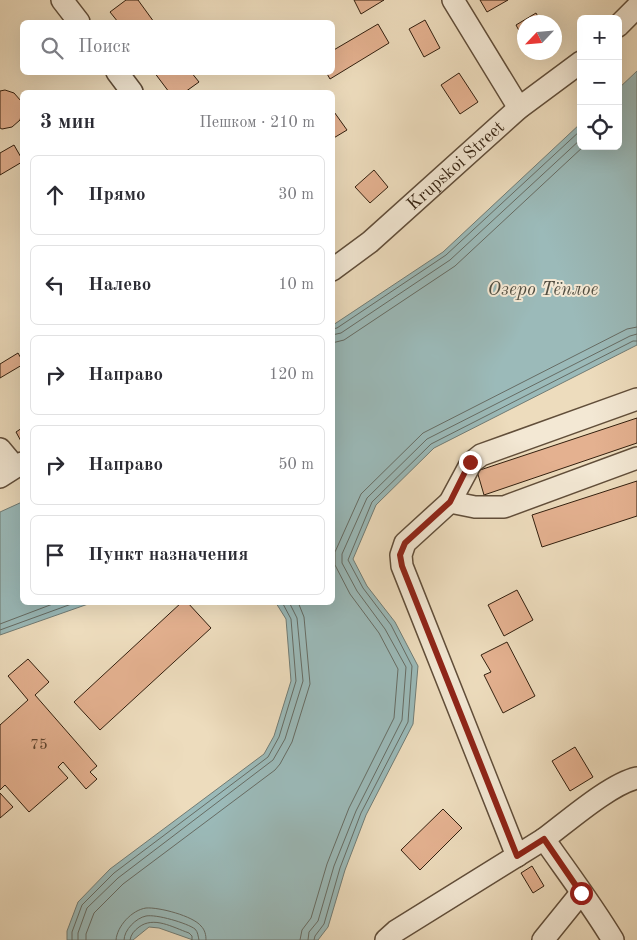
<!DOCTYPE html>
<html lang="ru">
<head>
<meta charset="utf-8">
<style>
  body { margin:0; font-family:"Old Standard TT",serif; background:#f2f2f3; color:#2b2b33 }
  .controls { position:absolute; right:15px; top:15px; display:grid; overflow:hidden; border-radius:8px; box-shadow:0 5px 20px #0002 }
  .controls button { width:45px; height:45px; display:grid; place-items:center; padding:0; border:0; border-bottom:1px solid #e1e1e2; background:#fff; color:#2b2b33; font:25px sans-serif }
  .compass { position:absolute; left:517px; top:15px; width:45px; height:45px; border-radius:50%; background:#fff; box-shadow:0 5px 20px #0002; rotate:244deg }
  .stop { position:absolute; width:15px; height:15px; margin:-11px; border:4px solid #8f2418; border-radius:50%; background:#fff }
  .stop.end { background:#8f2418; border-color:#fff; box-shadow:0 1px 5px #0008 }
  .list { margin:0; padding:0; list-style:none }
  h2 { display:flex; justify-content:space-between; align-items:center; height:65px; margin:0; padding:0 20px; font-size:21px }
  h2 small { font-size:16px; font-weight:400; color:#7c7c81 }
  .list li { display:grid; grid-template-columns:32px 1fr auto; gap:15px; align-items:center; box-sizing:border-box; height:80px; margin:0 10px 10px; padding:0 10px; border:1px solid #e1e1e2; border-radius:8px }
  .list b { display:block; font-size:19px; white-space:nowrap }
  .list em { font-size:16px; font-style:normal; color:#7c7c81 }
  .icon { flex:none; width:28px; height:28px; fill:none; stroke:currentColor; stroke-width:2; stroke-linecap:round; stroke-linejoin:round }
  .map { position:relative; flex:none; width:637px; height:940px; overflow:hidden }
  .search { position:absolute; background:#fff; box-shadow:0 5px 20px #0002; left:20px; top:20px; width:315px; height:55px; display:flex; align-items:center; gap:12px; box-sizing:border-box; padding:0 18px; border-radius:8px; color:#7c7c81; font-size:19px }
  .panel { position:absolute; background:#fff; box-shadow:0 5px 20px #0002; left:20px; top:90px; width:315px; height:515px; border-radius:8px }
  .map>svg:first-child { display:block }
</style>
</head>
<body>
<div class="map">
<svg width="637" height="940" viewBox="0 0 637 940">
  <rect width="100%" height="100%" fill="#eddcbd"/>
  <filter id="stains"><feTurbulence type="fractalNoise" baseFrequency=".004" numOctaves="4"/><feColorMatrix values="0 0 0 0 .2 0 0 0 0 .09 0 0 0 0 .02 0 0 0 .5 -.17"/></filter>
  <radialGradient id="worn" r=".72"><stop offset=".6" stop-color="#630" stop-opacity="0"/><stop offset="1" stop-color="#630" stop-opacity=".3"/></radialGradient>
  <path fill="#9bbab9" stroke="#717c75" d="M637 71V345L434 448 376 505 353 559 367 586 395 622 418 666 413 724 366 815 345 870 328 927 318 940H193L159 928 149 927 133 940H67V931L78 902 110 869 264 754 274 736 291 681 286 619 276 603 332 602 333 325 443 252 581 123V146H618V89Z
    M22 502V602L91 603 0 635V512Z"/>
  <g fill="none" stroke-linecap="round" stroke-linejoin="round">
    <path stroke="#666c64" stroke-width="1" d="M332 329 337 328 446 255 581 130
      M332 335 341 333 450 260 581 139
      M332 343 344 340 455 266 584 146
      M0 624 58 602
      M0 630 77 602
      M72 940V932L82 905 114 873 268 757 279 737 296 681 291 619 282 602
      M78 940V933L87 908 118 878 273 760 285 739 303 681 297 618 289 602
      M86 940V934L94 913 123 884 275 770 280 764 292 742 310 684 304 617 298 602
      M116 940C117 926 132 910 146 908 159 907 193 916 201 926 205 930 206 935 206 940
      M124 940C124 930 136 918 146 916 156 914 187 923 195 929 198 932 198 936 199 940
      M130 940C131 934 134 931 139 927 154 916 172 927 189 933L192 936V940
      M300 940 302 930 311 918 327 864 349 808 394 718 398 669 379 633 350 594 335 565V552L361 494 423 433 627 329 637 327
      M308 940 309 932 318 921 334 866 356 811 402 720 406 667 385 629 357 591 342 563V554L367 498 427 439 630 336 637 334
      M314 940 315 936 324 924 340 868 361 813 408 722 412 666 391 625 363 588 348 560 372 502 431 444 633 341H637"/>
  </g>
  <path fill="#e4b190" stroke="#321f0e" d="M126 0H138L154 22H118L110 12Z
    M354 0H384L361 14Z
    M480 0H508L487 12Z
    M536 13 541 22H524V40L516 25Z
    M425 20 440 48 424 57 409 29Z
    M378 24 389 43 330 79 326 72H332V51Z
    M154 72H191L199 82 185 92H169Z
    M459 73 478 102 460 114 441 85Z
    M5 90 14 93 21 101 22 112 20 120 12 127 2 129 0 128V91Z
    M332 109 347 130 332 139Z
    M14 145 22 159V162L0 175V153Z
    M374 170 388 187 370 203 355 187Z
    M18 353 22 360V365L0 378V364Z
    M637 418V443L484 495 477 471Z
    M22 428V443L16 432Z
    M637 481V516L542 547 532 515Z
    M517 590 533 620 504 636 488 605Z
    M182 602H187L211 628 100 730 74 702Z
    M507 642 535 696 503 713 484 675 491 672 481 655Z
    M28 659 49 682 35 695 97 766 90 772 97 779 86 789 63 762 58 767 68 778 29 812 5 785 0 790V725L28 700 8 676Z
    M575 747 593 777 570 791 552 761Z
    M0 793 13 807 0 818Z
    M443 809 462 828 420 870 401 850Z
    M532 866 544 886 533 893 521 873Z"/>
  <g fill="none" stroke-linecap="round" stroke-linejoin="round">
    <g stroke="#614e3a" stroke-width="24">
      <g id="minor">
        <path d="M62 0 79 22"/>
        <path d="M453 0 519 108"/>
        <path d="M618 26 637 7"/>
        <path d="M117 72 132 92"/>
        <path id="s1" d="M332 270 370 242 519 108 581 62"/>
        <path d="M0 449 15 467"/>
        <path d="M0 477 22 463"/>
        <path d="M450 502 475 507H504L637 458"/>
        <path d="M544 839C567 822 610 784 637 778"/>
        <path d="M517 856 402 566 401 555 405 543 450 502 471 463 481 455 637 399"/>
        <path d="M386 940 396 931 544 839C567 872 592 905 613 940"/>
        <path d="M543 940 581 893"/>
      </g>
    </g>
    <use href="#minor" stroke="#f3e8d4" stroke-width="21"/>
  </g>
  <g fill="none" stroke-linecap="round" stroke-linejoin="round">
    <path stroke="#8f2418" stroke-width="6" d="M470 462 450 502 405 543 400 555 402 566 517 856 544 839 581 893"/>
  </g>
  <g text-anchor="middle" stroke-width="4" stroke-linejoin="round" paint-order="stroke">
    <g font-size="15" fill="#5e442e">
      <text x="39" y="749">75</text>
    </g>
    <g font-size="18" fill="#321f0e" stroke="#f3e8d4">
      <text dy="6" stroke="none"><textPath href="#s1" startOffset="162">Krupskoi Street</textPath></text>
    </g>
    <g font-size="19" font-style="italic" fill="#524e41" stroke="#f3e8d4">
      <text x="543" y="295">Озеро Тёплое</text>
    </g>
  </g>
  <rect width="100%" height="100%" filter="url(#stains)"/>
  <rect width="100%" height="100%" fill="url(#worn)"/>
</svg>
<div class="controls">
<button>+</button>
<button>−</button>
<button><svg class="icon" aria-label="locate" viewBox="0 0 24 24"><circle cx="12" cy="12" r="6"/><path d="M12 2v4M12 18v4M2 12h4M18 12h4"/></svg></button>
</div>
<svg class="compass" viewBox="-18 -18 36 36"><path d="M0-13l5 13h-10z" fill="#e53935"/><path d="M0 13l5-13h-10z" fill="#7c7c81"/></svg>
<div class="stop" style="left:581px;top:893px"></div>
<div class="stop end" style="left:470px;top:462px"></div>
<div class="search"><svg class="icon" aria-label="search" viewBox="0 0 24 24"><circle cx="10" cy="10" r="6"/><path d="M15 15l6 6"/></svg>Поиск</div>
<section class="panel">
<h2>3 мин<small>Пешком · 210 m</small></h2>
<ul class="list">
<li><svg class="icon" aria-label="ahead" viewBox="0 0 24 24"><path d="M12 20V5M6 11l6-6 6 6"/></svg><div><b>Прямо</b></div><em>30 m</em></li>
<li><svg class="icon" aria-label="left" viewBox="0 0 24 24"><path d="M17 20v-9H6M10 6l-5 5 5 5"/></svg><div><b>Налево</b></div><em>10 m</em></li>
<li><svg class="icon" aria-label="right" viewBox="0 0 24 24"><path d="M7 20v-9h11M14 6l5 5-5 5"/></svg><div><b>Направо</b></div><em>120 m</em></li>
<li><svg class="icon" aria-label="right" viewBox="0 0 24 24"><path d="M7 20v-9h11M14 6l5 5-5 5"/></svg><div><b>Направо</b></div><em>50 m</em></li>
<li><svg class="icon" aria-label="arrive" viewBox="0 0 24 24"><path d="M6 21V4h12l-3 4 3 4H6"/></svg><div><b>Пункт назначения</b></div></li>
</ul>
</section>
</div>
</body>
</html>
